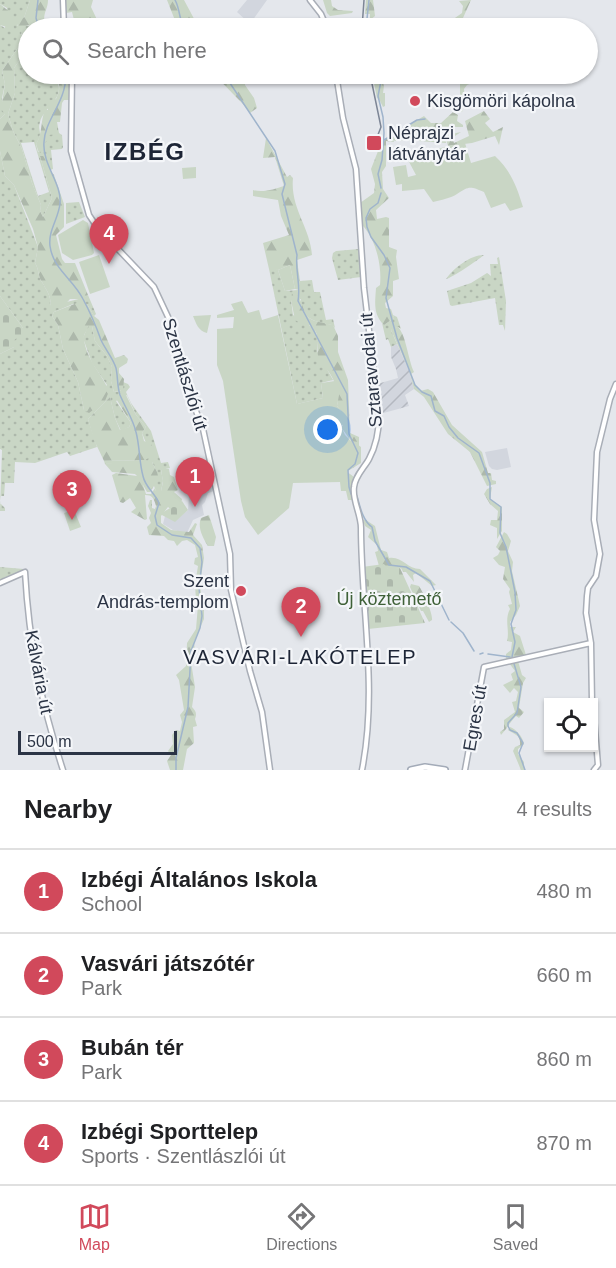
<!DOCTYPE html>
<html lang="en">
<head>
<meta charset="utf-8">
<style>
  body { margin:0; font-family:Arial,sans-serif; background:#f2f2f2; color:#202124 }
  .controls { position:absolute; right:18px; bottom:18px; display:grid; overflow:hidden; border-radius:0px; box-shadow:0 2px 4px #0004 }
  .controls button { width:54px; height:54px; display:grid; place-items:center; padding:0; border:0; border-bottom:2px solid #e0e0e0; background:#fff; color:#202124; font:30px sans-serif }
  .scale { position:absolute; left:18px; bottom:15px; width:159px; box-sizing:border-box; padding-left:6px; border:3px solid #2b3445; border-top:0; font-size:16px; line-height:21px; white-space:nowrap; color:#2b3445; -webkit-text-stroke:4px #f4f6f9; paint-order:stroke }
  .you { position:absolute; left:328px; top:430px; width:21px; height:21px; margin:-15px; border:4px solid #fff; border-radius:50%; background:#1a73e8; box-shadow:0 0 0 9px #1a73e833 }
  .badge { display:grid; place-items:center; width:39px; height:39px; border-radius:50%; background:#d1495b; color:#fff; font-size:20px; font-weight:700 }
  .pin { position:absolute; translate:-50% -50px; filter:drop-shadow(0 2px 3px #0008) }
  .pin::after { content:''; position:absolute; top:32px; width:21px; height:18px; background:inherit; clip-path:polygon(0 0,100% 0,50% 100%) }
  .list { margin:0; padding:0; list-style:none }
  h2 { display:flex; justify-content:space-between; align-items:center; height:78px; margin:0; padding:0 24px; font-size:26px }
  h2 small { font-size:20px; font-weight:400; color:#757577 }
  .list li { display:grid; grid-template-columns:39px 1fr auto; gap:18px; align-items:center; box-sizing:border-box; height:84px; padding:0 24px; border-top:2px solid #e0e0e0 }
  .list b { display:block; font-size:22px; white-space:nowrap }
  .list p { margin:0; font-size:20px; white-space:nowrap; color:#757577 }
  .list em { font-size:20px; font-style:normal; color:#757577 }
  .icon { flex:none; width:33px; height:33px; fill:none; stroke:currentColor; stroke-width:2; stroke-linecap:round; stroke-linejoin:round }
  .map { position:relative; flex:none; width:616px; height:770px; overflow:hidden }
  .search { position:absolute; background:#fff; box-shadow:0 2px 4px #0004; left:18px; right:18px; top:18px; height:66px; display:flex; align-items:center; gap:15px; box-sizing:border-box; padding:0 21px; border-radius:33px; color:#757577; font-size:22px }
  .sheet { height:414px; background:#fff }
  nav { display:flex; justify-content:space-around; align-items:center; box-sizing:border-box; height:84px; border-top:2px solid #e0e0e0; background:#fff; font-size:16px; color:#757577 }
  nav a { display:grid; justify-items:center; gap:3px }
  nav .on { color:#d1495b }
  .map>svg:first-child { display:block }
</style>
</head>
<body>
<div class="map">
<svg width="616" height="770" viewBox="0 0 616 770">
  <defs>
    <pattern id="industrial-furrows" width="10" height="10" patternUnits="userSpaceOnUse" patternTransform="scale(1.5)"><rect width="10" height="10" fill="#d2d6de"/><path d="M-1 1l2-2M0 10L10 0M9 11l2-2" fill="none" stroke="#b4b8c0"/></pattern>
    <pattern id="grass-dots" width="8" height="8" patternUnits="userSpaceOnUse" patternTransform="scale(1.5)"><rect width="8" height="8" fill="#c9d6c5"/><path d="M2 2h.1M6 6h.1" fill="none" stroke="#adb8ab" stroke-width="1.8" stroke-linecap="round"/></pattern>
    <pattern id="forest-firs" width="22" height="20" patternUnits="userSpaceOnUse" patternTransform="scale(1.5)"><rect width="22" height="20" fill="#c9d6c5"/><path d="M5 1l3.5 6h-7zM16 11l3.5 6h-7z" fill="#adb8ab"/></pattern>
    <pattern id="cemetery-stones" width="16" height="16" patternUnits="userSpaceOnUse" patternTransform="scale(1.5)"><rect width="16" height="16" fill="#c9d6c5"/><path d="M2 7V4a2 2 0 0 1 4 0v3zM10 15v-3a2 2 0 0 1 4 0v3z" fill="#adb8ab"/></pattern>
  </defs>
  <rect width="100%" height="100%" fill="#e4e7ec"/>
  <path fill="#d2d6de" d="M247 0H267L250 24 237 12Z
    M507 448 511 467 497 470 492 469 489 466 485 452Z
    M212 482 214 491 208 493 205 502 202 505 204 515 193 520 187 533 173 530 163 524 165 516 175 521 188 510 189 496 193 492 198 488Z"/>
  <path fill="url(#industrial-furrows)" d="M397 344 409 370 414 389 405 395 409 406 380 414 377 384 398 378 396 369 391 357V347Z"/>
  <path fill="url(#grass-dots)" fill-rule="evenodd" d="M0 0H30L24 18H21L17 22V26L37 25V28L29 27 21 34 24 39H28V74H64L43 76 44 81 56 80C67 97 44 107 40 122 37 132 44 131 36 144L38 152 45 151V142L57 122 59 133 62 135 63 147 62 149 51 150 53 169 50 170V159L40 156 52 198 43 217 40 211 41 205 32 183 22 149 13 131 8 114 15 93 14 68 19 61V46L2 71 5 84 2 98 5 114 0 119V25L5 28 7 8 0 4ZM34 142 49 192 38 196 21 143Z
    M0 151 5 176 14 185 38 247 35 263C39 269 38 277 42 282 46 290 52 296 50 306 62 302 78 301 88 295L96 314 94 316 87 304H73L54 312 52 316 58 325 63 349 78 382 84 410 107 385 92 363 83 338 88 326H92L95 341 107 356 112 367 111 381 114 392 120 391 123 388V382L128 384 130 387 126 392 131 403 151 431 161 463 168 462 170 468 161 470 163 481 161 491H156L154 486 150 492H147L143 485 154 479 157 472 152 462 105 464 104 461 145 460 146 443 142 433 146 427 136 415 127 395 116 401 131 423 129 427 121 431 115 418 110 397 88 419 97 447 70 456 67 452 35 463 15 462 14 483H5L4 496H1L0 503 5 508V511H0L2 450 0 449V354L14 347V340L23 328 0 296Z
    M79 202 85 217 66 224V203Z
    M359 249 361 277 338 280 332 258 333 253 336 251Z
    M484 255C478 260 452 278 446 279 454 268 470 255 484 255Z
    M499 257 506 301 505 331 503 325H499L495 298 452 306 450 305 447 291 471 283 487 273 491 276 490 264H498L497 258Z
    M274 268 278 270 285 291 298 290 300 281 312 280 314 292H320L326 320 333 319 335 328 332 325C317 322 300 320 301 299L291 300 293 315 315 329 318 341 317 351 333 380 321 383 323 398 297 404 269 269Z
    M393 315 397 317 401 329 398 327 391 330 397 344 391 347 388 339 386 340 382 323 384 325 394 318Z
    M0 567 24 569V574L0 583Z"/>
  <path fill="url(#forest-firs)" d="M30 0H48C48 10 42 13 45 26L49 28H28L27 39 22 37 21 31 29 27H37V25H28L18 30 16 17 18 14 24 18Z
    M65 0H93L91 7 101 28H76L72 12 66 13Z
    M167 0H184L199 28H178Z
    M323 0H331L332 6 338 10 353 11 352 13 330 16 327 13Z
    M366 0H373L375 16 370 20V14H365Z
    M471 0 459 27 450 28 452 20 462 13 463 6 459 1Z
    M0 4 11 13 14 29 0 25Z
    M19 46V61L14 68 15 93 8 114 13 131 22 149 32 183 41 205 40 211 43 217 52 198 40 156H48L50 159V170L54 175 64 204V227L56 235 62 259 65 263H75L88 295 82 299H70C65 305 59 309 51 309L50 306C52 296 46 290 42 282 38 277 39 269 35 263L38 247 33 229 14 185 5 176 0 151V119L5 114 1 109 5 84 2 71Z
    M70 74 69 100H64L62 103 60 122H57V134L49 135V140L45 142V151L39 153 36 144C43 133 40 122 45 110H48L47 101 56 99C59 92 61 87 57 80L43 81V76Z
    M214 74H246L245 85 254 98 257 108 250 113C240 99 225 87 214 74Z
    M376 74H380L384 86 383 93H385V106L383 107 379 99 377 98 373 78Z
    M460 74H465L474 82 467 85 464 89 465 100 462 112H456L455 106 460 101Z
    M484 111 490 119 485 123 493 132 503 127 499 145 495 136 472 143 448 146 443 128 393 139 394 142 386 141V166L382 172 383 189 389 198 376 210 377 219 386 217 389 218V247L397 250 396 257 399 279 393 281V296L385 303 386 308 391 309 394 318 384 325C373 314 375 303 376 288L380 285C382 266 376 238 361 224L360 203 374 193 375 184 371 169 382 141 424 116 431 123H441L453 112 458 115 457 121 463 125V127H446L447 135 461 132 452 138 454 143 469 136 465 121Z
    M266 138 287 177 290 175 293 178C290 208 310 227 312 255L297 260 300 281 299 290 295 289 290 265 278 270 269 269 263 243 289 235 281 216 278 200 253 196V190C263 193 275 189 284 186L275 157 263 158Z
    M292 293 299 296C308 321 305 319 333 325L338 336V352L348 380 350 433 359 437V442L357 444 361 447V463L348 471 343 489 351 441 341 427 343 425 337 423V419L341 417V411L337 406C340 394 335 380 328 371 324 366 321 366 319 360 315 348 322 333 310 325L307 327 295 320 291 300Z
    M77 303 87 304 94 316 99 320 115 358 124 355 128 359 127 363 119 368V373L124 379 123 390 114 392 111 381 112 367 107 356 95 341 92 326H88C87 332 83 334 84 339 86 359 102 374 109 391L105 401 89 413 84 410 78 382 63 349 58 325 52 316 54 312Z
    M398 327C406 335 408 359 414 372L411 374 413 382 420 391 428 389 433 392 452 425 482 452 488 473H491L492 480 496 481V484L487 486 470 452 448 434 424 397 414 389 409 370 391 330 393 328Z
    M125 393 136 415 146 427 142 433 144 441 151 444 156 454 145 460 104 461 94 440 88 419 110 397 115 418 120 430 129 427 131 423 115 397Z
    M120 462H152L157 472 158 476 149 485H143L146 494H151L155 488 156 491H161L163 482 161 469H169L170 475 174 477 178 490 174 492 182 499 179 516 168 507 161 516V523L171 530 189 532 195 523 197 524 193 535 202 545 204 558 200 584 202 603 196 601 195 584 198 566 194 564 195 558 198 557 195 545 187 540 182 541 177 546 174 541 168 540 164 536 149 535 147 527 151 523 149 518 151 513 148 506 150 500H152V508L155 509 156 506C154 498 152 495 145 495L147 519 145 520 131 512 136 508 130 498 123 503 120 502 112 475 116 473 137 476 135 474 112 472 105 464Z
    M492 487 490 499 502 507V531L497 539V528L490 525 491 520H497L498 511 490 504 484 494 487 489Z
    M209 515 216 537 214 546H208C203 538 197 527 201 518Z
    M363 520H366L375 526 381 550 387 552 389 558C402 556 407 569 420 569L436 585 432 586 416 573 413 575 414 582 406 572H403L401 568 391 570 379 566 375 552 378 551 377 545 368 537 371 530 365 526Z
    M504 532 507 534 511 541 508 551 513 562 512 571 520 606 516 615 510 622V627H516L513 632 520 636 526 655 506 659V654L511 650 512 642 507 641C510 630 504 620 510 609L508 605 512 604 509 592 510 589 503 579 505 567 499 565 493 558 498 555 500 551 496 547Z
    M411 584 419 586C423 592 433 613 432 620L429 622 423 611H421L410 587Z
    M198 605H202L204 611V619L194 642 195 651 191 662 195 687 192 707C196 711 197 714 195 719L197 726 193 727 194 743 187 749 183 770H170L167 761 171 755 168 751 173 744 172 735 176 730 180 731 182 722 180 715 184 710 179 680 176 675 186 666 187 643 196 629Z
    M518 661 522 675 526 678 523 683 519 708 524 712 519 718 516 716C510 722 507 729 501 735L500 732 504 729V720L515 712 512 702 516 701 518 692 514 688 510 693 503 685 513 680 511 674 515 671 509 663Z
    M510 727C516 729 523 737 524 744L518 749V754L524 762V770H521L513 751 515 747 520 745C521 735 515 735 508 730Z"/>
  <path fill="url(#cemetery-stones)" d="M0 296 23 328 24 333 14 340V347L0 354Z
    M182 501 188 510 175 522 160 514Z
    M384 564 388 569 400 568 425 623 368 629 362 567Z"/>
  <path fill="#c9d6c5" d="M417 125 444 128 446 143 405 140 395 141 392 139 391 137Z
    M465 143 471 163 495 156C511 171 517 187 523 207L510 211 505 203 491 208 484 192C470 186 469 186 457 194 451 198 441 200 433 202L424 189 402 191V184L396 185 393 167 406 165 408 177 416 175 407 158 448 146Z
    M196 167V178L183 179 182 168Z
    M83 220 88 223 94 253 92 255 73 260 62 253 58 235Z
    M99 255 110 287 90 294 79 262Z
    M290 265 295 289 285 291 278 270Z
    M242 301 248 313 259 310 262 320 278 315 297 404 323 398 321 383 335 381 340 390 337 406 341 411V418L337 419V423L339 424 343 421 344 423 341 426 345 435 351 441 359 442V458L346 471 354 477 352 500H348L346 491H341L340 482 293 483 289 508 258 535 245 517 241 501 223 381 217 365V329L233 328 234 317 217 318V315L234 310 231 304Z
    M211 315 207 333C198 331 196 323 193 316Z
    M74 510 81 527 70 531 64 513Z"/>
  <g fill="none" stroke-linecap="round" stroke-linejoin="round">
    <path stroke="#9fb4cc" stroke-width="1.5" d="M38 0 36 18 39 28
      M175 0C180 9 179 19 184 28
      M366 28 369 0
      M66 74C66 103 45 119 44 142 42 164 62 184 60 203 59 218 48 230 50 246 53 269 73 279 83 299 90 312 96 326 101 340 105 349 113 358 116 368 118 377 117 386 120 395 125 407 133 419 136 432 140 447 139 462 143 476 145 487 155 493 159 503L155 516 157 525 172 535 191 538 200 548 202 562 199 588 202 616 200 628 191 651 188 707 176 758V770
      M224 74 275 151 285 184 282 194 297 255C295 270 301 285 298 301L347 394 349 434 358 453 355 464 348 470 349 487 351 494 357 496C360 507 363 521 372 527L375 541 389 565 406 567 430 581 449 620
      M375 74 381 81 378 96 383 117 384 133 382 160 378 174 381 188
      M384 140 417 120 425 119
      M381 193 378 203 370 209 366 218 367 227 371 237 384 255 390 268 386 298 397 338 415 385 422 392 431 396 435 411 444 416 449 427 458 438 479 453 490 483V499L501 507 500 533 506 547 515 592 516 610 511 624 515 642 512 657 521 687 517 713 508 723V726L510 730 517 733 523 743 519 753 525 770
      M451 622 463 633 474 651
      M480 654 483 653
      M488 654 510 657"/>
    <g stroke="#a9aeb7" stroke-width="7">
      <path id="secondary" d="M63 0 64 28
        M310 0 321 14 327 28
        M72 74 71 151 89 215 97 227 154 287 169 319 174 349 182 375 203 429 230 554 231 590 250 671 262 712 270 770
        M336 74 343 118 356 169 364 288 379 415C379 429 376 446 369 459 364 468 355 476 354 487 352 500 361 514 361 528 361 608 378 689 362 770
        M0 583 25 572C29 643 41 703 63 770
        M592 702 591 643 586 613 587 596 588 588 596 576 600 554 594 520 597 452 610 399 616 384
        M594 717 598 765 594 770
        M465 770 484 667 591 643"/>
    </g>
    <g stroke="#a3abb8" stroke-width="8">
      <path id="primary" d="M411 770 425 767 445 770"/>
    </g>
    <use href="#secondary" stroke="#fff" stroke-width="4"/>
    <use href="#primary" stroke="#fff" stroke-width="5"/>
    <path stroke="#7d8696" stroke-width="1.5" d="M362 28 364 0
      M370 74 381 127 374 145"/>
  </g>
  <g fill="#d1495b" stroke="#f4f6f9" stroke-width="2">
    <circle cx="415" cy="101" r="6"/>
    <rect x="366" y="135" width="16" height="16" rx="3"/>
    <circle cx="241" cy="591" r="6"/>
  </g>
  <g text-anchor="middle" stroke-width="4.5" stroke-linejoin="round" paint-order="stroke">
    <g font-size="18" fill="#2b3445" stroke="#f4f6f9" text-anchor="start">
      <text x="427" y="107">Kisgömöri kápolna</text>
      <text x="388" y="139">Néprajzi<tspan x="388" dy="21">látványtár</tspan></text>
      <text x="229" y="587" text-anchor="end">Szent<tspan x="229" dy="21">András-templom</tspan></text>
    </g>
    <g font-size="18" fill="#2b3445" stroke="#f4f6f9">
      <text transform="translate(371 370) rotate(-95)" y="6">Sztaravodai út</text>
      <text transform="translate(185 374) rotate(73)" y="6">Szentlászlói út</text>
      <text transform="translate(39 672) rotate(79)" y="6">Kálvária út</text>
      <text transform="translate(475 718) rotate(-80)" y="6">Egres út</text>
    </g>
    <g font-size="18" fill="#3f6138" stroke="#f4f6f9">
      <text x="389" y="605">Új köztemető</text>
    </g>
    <g font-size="20" letter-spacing="1.5" fill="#1d2536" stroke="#f4f6f9">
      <text x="300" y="664">VASVÁRI-LAKÓTELEP</text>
    </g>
    <g font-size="24" font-weight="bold" letter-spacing="1.5" fill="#1d2536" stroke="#f4f6f9">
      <text x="145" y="160">IZBÉG</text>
    </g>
  </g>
</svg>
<div class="controls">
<button><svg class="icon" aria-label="locate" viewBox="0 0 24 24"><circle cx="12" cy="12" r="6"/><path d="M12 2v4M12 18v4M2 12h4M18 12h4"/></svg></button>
</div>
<div class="scale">500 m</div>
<div class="you"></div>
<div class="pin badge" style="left:195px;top:507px">1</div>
<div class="pin badge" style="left:301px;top:637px">2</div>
<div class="pin badge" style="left:72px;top:520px">3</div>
<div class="pin badge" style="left:109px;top:264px">4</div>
<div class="search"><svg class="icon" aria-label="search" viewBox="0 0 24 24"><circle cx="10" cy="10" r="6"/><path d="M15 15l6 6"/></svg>Search here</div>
</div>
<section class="sheet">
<h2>Nearby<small>4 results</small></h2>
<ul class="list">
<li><span class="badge">1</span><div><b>Izbégi Általános Iskola</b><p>School</p></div><em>480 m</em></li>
<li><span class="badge">2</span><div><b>Vasvári játszótér</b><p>Park</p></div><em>660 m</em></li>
<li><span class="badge">3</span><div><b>Bubán tér</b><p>Park</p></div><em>860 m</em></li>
<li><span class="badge">4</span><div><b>Izbégi Sporttelep</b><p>Sports · Szentlászlói út</p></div><em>870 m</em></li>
</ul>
</section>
<nav>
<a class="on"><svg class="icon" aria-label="map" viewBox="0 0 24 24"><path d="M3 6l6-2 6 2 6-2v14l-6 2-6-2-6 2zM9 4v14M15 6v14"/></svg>Map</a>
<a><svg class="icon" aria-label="directions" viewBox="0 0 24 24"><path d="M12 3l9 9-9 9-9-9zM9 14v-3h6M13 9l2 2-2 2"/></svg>Directions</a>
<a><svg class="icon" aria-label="saved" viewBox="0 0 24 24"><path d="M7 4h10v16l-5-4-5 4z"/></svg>Saved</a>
</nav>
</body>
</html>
